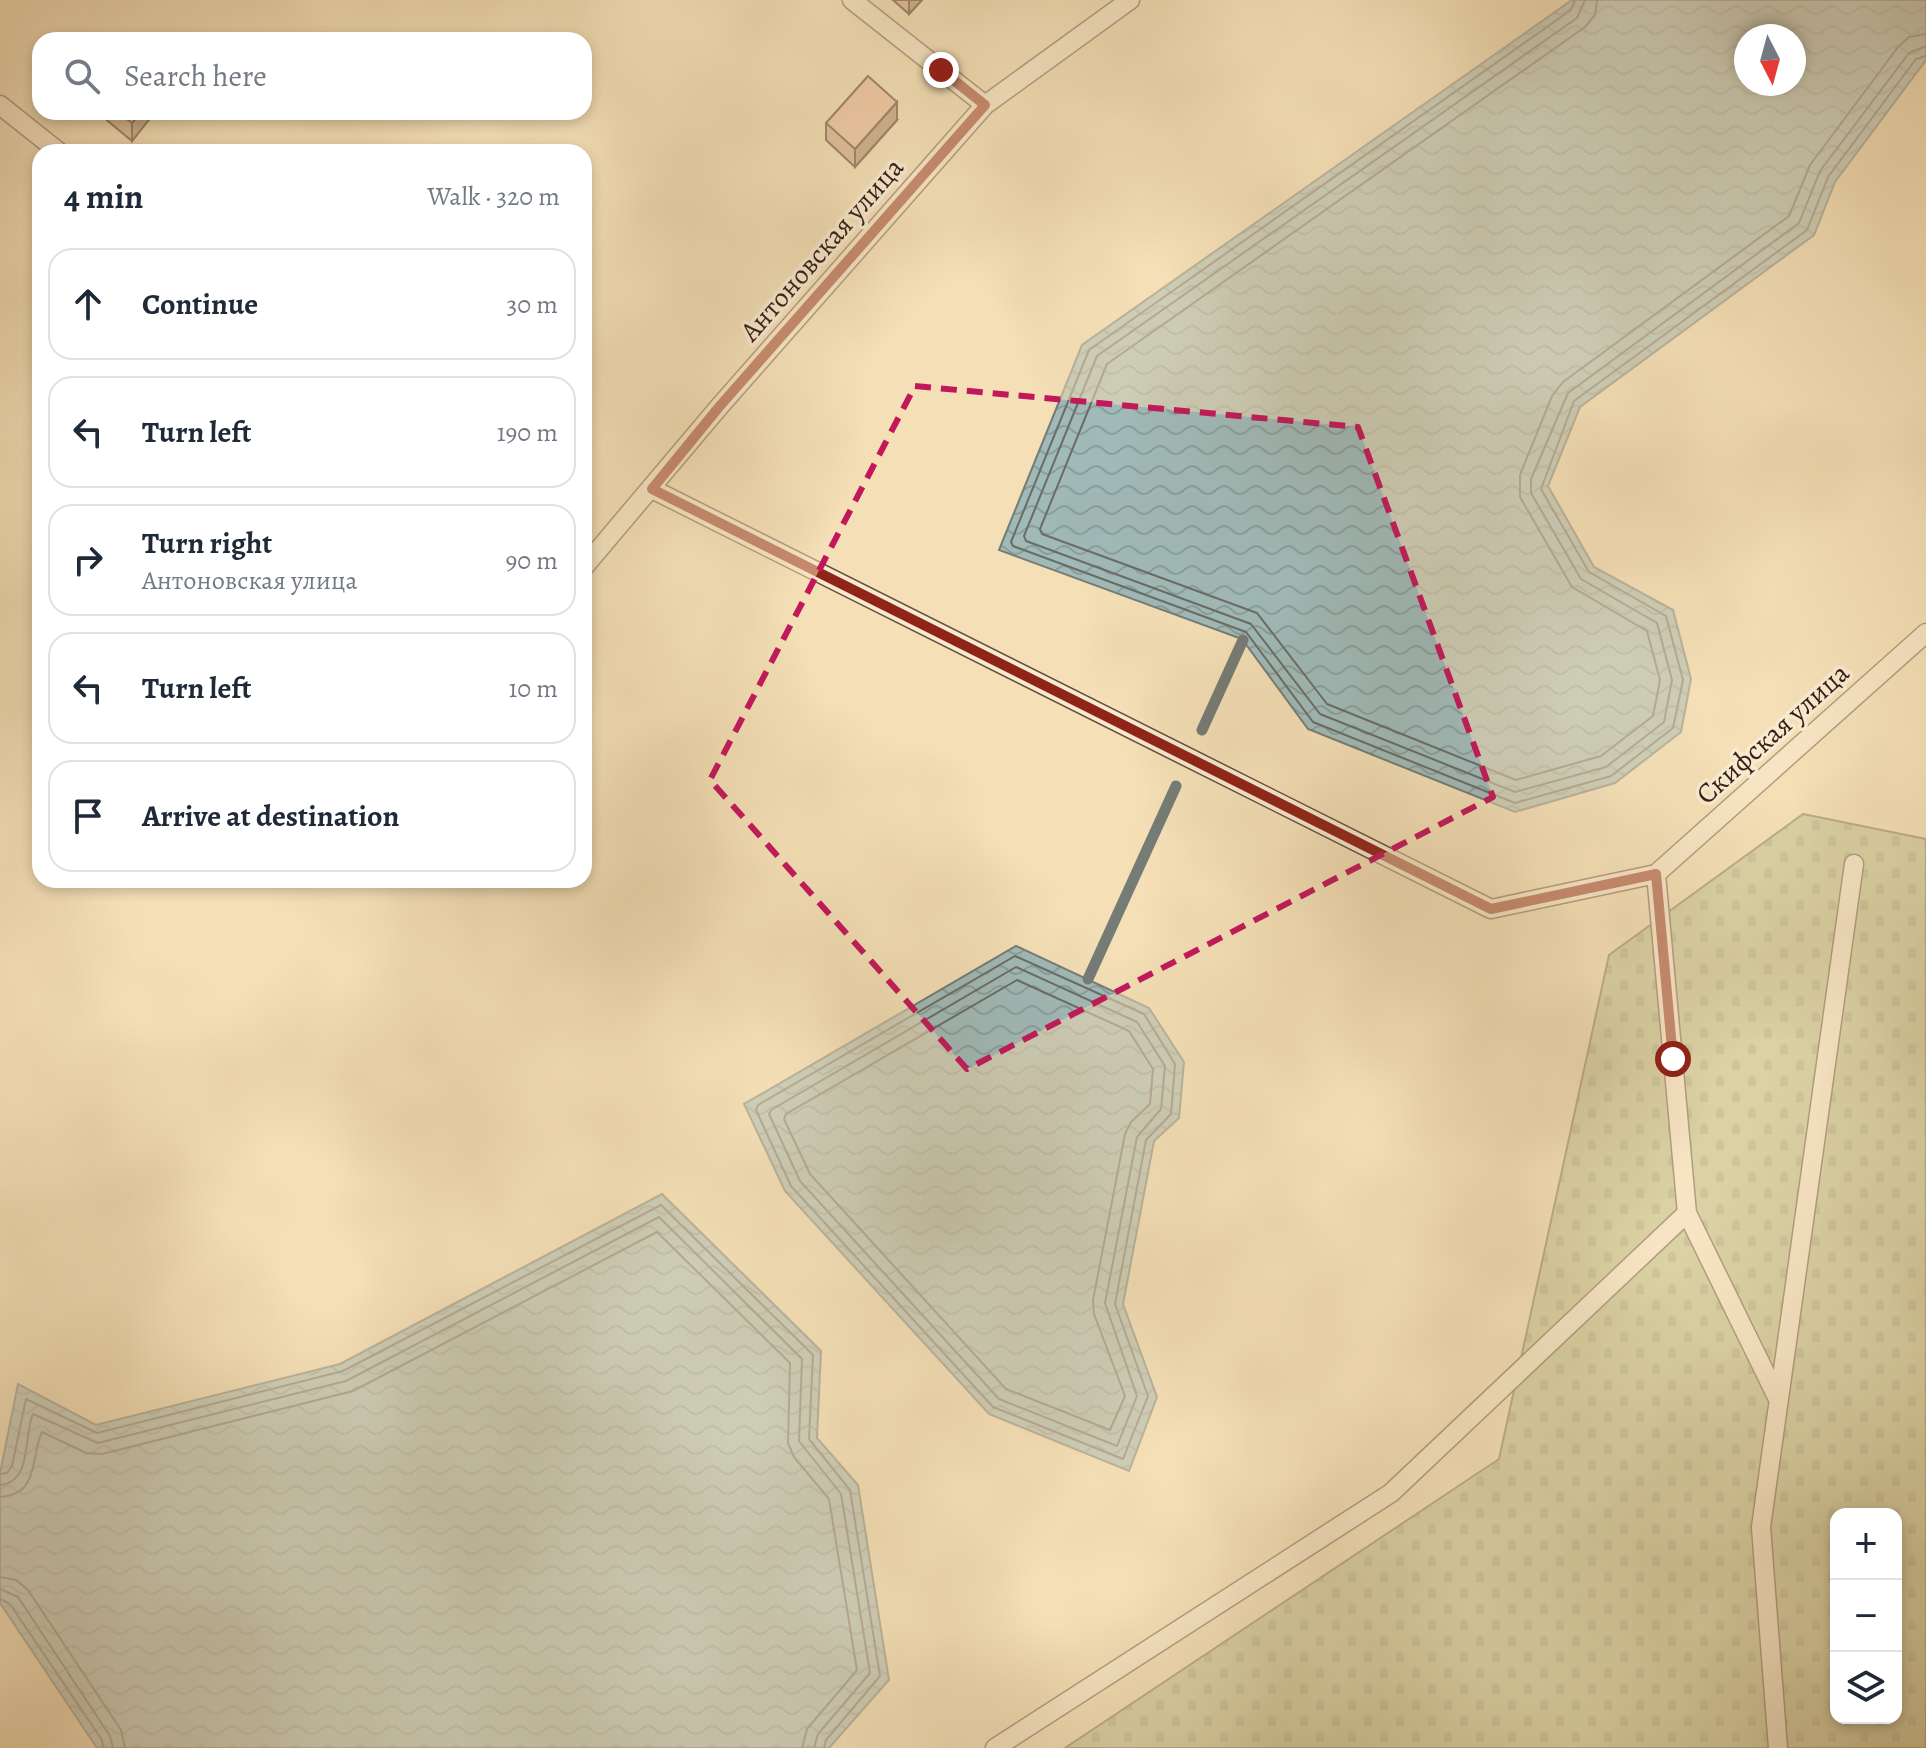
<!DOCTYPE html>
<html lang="en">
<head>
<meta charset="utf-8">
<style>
  body { margin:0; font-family:Alegreya,serif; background:#f2f2f3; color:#1f2937 }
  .controls { position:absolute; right:24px; bottom:24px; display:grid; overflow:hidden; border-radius:16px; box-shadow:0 4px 12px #0003 }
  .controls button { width:72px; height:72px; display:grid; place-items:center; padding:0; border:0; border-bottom:2px solid #e0e1e3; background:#fff; color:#1f2937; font:40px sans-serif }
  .compass { position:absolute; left:1734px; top:24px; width:72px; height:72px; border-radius:50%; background:#fff; box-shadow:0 4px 12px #0003; rotate:174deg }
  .stop { position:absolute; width:24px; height:24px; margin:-18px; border:6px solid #8f2418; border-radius:50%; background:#fff }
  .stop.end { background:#8f2418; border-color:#fff; box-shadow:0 2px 8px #0008 }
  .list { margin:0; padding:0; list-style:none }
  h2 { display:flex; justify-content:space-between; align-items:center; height:104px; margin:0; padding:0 32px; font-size:34px }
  h2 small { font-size:26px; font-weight:400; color:#747a83 }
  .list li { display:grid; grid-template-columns:52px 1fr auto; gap:24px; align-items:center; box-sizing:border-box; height:112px; margin:0 16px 16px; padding:0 16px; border:2px solid #e0e1e3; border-radius:24px }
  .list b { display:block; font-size:30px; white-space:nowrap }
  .list p { margin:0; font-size:26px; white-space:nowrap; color:#747a83 }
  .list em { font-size:26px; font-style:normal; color:#747a83 }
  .icon { flex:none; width:44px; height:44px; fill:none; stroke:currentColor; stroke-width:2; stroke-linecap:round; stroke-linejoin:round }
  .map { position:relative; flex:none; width:1926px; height:1748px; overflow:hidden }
  .search { position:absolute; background:#fff; box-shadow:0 4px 12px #0003; left:32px; top:32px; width:560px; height:88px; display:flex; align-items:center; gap:20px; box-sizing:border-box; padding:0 28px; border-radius:24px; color:#747a83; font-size:30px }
  .panel { position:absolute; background:#fff; box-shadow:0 4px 12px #0003; left:32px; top:144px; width:560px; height:744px; border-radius:24px }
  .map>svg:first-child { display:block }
</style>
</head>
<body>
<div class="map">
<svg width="1926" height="1748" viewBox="0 0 1926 1748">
  <defs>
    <pattern id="cemetery-stones" width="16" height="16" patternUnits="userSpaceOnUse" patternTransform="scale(2)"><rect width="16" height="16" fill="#bac28e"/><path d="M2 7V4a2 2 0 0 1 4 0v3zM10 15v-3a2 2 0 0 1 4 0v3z" fill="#a0a67a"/></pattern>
    <pattern id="water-waves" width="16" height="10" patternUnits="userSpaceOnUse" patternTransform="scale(2)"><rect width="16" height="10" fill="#a0bab8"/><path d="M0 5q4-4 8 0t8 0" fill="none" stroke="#8a9f9d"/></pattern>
  </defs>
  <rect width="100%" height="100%" fill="#f4dfb6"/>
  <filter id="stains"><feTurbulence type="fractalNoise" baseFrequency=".0025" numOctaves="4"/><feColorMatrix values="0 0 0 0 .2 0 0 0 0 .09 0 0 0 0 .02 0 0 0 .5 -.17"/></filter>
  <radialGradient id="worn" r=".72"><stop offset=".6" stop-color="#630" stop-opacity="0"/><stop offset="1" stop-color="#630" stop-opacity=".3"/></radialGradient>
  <path fill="url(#cemetery-stones)" stroke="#787050" stroke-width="2" fill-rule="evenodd" d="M1803 814 1926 839V1748H1065L1499 1459 1609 955ZM1836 1514H1896V1718H1836Z"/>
  <path fill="url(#water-waves)" stroke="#757c76" stroke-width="2" fill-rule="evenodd" d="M1572 0H1926V60L1835 182 1814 235 1580 407 1548 486 1594 567 1673 610 1691 679 1681 732 1615 783 1515 812 1308 729 1242 639 999 550 1082 345ZM1746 36H1794V84H1746Z
    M1016 946 1149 1008 1184 1062 1179 1118 1154 1141 1123 1304 1157 1397 1129 1471 989 1414 785 1191 744 1104Z
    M662 1194 821 1351 817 1438 858 1485 889 1680 829 1748H97L0 1603V1473L18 1384 96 1425 340 1364Z"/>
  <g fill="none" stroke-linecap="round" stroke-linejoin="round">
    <path stroke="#6a6c66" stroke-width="2" d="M1575 0 1571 10 1089 350 1011 542 1013 546 1246 632 1313 722 1515 803 1611 776 1673 728 1683 680 1666 616 1589 572 1541 489 1574 401 1807 230 1828 177 1916 59 1926 56
      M1585 0 1577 18 1097 356 1024 536 1026 541 1251 624 1320 714 1515 792 1606 767 1664 722 1672 680 1657 623 1581 579 1531 493V479L1568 393 1799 223 1820 171 1909 53 1926 46
      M1597 0 1595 15 1585 27 1107 364 1040 529 1042 534 1257 613 1327 704 1516 780 1601 756 1653 716 1660 680 1647 631 1572 587 1520 497V475L1552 396 1563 382 1789 216 1810 165 1898 47 1909 37 1926 34
      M1015 956 1144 1014 1175 1064 1171 1114 1146 1140 1115 1304 1148 1396 1123 1459 993 1407 791 1186 756 1110 758 1105Z
      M1016 967 1137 1022 1165 1066 1161 1109 1137 1137 1105 1303 1137 1396 1117 1446 999 1399 800 1181 769 1114 771 1110Z
      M1017 980 1129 1031 1153 1069 1150 1104 1131 1122 1125 1134 1093 1300 1094 1314 1125 1396 1110 1430 1006 1389 810 1174 784 1119 786 1114Z
      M0 1474 7 1473 12 1466 26 1399 97 1433 343 1371 661 1205 813 1355 809 1439 850 1490 880 1676 826 1740 824 1748
      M0 1485C33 1482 23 1435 33 1414L98 1443 346 1381 659 1217 802 1359 799 1441 841 1494 870 1673 818 1734 814 1748
      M0 1497C40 1495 30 1457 42 1432L86 1453 102 1454 353 1391 657 1232 790 1363 788 1443 794 1457 829 1499 857 1670 807 1729 802 1748
      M0 1577 16 1580 28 1590 121 1730 125 1748
      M0 1589 18 1597 110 1736 113 1748
      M0 1599 10 1604 102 1740 103 1748"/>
    <path stroke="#757c76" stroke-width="11" d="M1202 730 1243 640
      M1088 979 1176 786"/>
    <g stroke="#654e3c" stroke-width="21">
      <path id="service" d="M852 0 985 105
        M0 105 59 152
        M652 489 1491 909 1656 874 1687 1213 1391 1493 995 1748
        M584 567 719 407 985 105 1130 0
        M1656 874 1926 633
        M1687 1213 1778 1399
        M1778 1748 1761 1527 1854 864"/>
    </g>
    <use href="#service" stroke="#f8ead0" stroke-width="18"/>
  </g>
  <path fill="#c99b7e" stroke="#351e13" stroke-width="2" d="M893 0H922L909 14Z
    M97 112H155L132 141Z
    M897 120 855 167 826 140V123Z"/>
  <path fill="#a47e66" stroke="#351e13" stroke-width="2" d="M909 0H922L909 14Z
    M897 102V120L855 167V149Z
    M141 112H155L132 141V123Z"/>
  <path fill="#eab492" stroke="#351e13" stroke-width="2" d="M868 76 897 102 855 149 826 123Z
    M118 112H141L132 123Z"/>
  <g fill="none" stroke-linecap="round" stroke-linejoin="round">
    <path stroke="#8f2418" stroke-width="10" d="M941 70 985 105 719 407 652 489 1491 909 1656 874 1673 1059"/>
  </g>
  <path d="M0 0H1926V1748H0ZM915 386 1358 427 1493 797 967 1069 710 780Z" fill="#f4dfb6" fill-opacity=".55" fill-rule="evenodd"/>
  <path fill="none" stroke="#c2185b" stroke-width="6" stroke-dasharray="16 10" stroke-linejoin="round" d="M915 386 1358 427 1493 797 967 1069 710 780Z"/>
  <g text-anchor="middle" stroke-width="7" stroke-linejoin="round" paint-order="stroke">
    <g font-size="28" fill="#351e13" stroke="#f8ead0">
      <text transform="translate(821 249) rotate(-49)" y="10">Антоновская улица</text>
      <text transform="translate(1772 733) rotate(-42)" y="10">Скифская улица</text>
    </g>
  </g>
  <rect width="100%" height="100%" filter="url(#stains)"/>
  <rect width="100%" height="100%" fill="url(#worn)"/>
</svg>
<div class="controls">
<button>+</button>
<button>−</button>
<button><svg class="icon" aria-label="layers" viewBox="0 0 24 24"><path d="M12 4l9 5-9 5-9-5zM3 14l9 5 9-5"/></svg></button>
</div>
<svg class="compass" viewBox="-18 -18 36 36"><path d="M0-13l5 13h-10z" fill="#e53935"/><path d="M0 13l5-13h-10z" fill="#747a83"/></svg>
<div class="stop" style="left:1673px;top:1059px"></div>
<div class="stop end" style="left:941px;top:70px"></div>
<div class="search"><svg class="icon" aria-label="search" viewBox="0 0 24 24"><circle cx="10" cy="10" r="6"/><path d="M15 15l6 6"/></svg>Search here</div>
<section class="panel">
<h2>4 min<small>Walk · 320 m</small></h2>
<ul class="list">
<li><svg class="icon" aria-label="ahead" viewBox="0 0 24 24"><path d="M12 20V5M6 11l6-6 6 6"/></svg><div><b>Continue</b></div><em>30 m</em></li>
<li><svg class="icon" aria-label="left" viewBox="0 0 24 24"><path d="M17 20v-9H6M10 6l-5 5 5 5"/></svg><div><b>Turn left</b></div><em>190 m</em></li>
<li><svg class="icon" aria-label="right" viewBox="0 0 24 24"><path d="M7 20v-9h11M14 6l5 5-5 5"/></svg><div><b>Turn right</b><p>Антоновская улица</p></div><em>90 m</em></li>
<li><svg class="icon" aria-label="left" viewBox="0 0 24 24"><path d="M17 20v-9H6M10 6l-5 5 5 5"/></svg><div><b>Turn left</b></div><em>10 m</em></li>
<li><svg class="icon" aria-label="arrive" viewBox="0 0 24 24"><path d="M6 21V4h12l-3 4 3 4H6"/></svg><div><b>Arrive at destination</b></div></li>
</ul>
</section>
</div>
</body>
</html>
